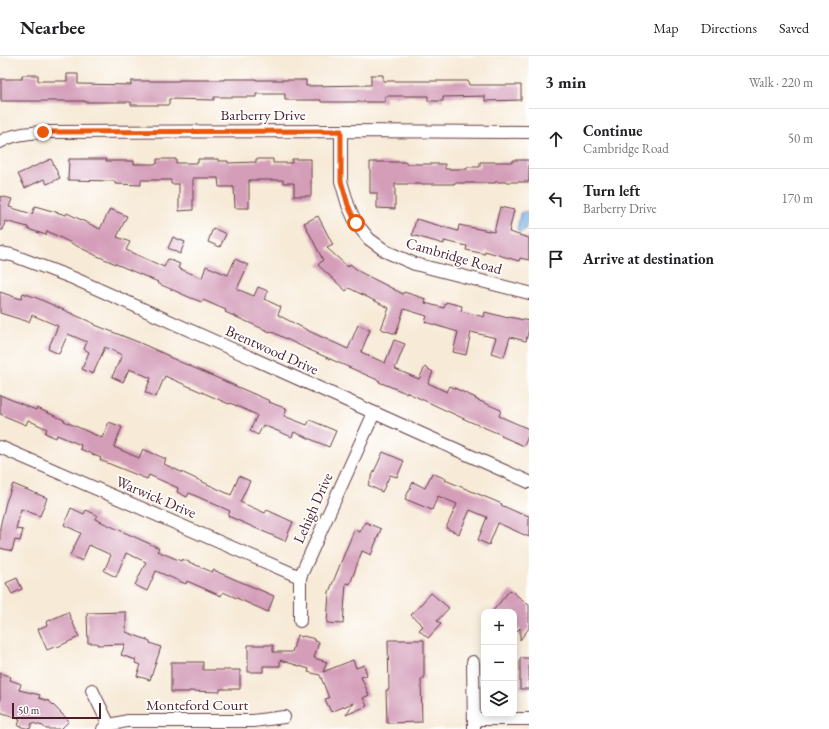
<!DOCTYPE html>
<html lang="en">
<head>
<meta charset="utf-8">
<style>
  body { margin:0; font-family:"EB Garamond",serif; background:#f6f6f6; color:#202124 }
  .controls { position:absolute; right:12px; bottom:12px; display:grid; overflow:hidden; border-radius:8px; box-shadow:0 2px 10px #0003 }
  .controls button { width:36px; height:36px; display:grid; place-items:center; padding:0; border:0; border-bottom:1px solid #e0e0e0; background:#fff; color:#202124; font:20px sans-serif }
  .scale { position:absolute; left:12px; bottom:10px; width:89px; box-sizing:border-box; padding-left:4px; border:2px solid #4a1f2b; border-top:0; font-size:11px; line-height:14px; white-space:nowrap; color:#4a1f2b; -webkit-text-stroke:3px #fff; paint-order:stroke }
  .stop { position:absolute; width:12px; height:12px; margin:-9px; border:3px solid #ea580c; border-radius:50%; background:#fff }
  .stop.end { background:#ea580c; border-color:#fff; box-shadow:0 1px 4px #0008 }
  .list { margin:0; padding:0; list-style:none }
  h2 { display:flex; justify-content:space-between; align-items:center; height:52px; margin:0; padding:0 16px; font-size:17px }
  h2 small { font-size:13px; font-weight:400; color:#757577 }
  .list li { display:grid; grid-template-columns:26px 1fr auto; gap:12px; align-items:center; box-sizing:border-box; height:60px; padding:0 16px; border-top:1px solid #e0e0e0 }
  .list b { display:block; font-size:15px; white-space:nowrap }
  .list p { margin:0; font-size:13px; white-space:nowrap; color:#757577 }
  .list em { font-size:13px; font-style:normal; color:#757577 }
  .icon { flex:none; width:22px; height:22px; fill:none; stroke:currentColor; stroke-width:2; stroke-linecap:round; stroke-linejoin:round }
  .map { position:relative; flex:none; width:529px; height:673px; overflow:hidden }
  header { display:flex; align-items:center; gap:24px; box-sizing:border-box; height:56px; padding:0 20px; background:#fff; border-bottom:1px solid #e0e0e0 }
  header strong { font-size:19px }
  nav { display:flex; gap:22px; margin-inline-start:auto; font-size:14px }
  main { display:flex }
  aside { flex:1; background:#fff }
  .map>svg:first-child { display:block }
</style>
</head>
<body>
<header>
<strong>Nearbee</strong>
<nav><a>Map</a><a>Directions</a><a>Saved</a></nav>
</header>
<main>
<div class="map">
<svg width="529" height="673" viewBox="0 0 529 673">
  <rect width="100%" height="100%" fill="#fff"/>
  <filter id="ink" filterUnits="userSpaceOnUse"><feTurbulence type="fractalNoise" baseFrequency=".025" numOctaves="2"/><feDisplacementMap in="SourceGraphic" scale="8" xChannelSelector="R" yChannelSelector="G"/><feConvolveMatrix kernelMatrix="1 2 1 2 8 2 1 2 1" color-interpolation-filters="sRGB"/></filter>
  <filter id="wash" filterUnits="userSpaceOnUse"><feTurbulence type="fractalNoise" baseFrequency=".012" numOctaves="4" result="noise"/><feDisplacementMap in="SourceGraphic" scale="16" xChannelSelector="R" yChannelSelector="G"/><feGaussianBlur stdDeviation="0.9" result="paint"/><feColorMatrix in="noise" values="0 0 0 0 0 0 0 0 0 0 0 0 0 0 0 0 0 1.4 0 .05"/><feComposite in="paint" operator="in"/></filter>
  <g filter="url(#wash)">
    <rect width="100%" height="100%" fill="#f7ead7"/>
    <path fill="#74ade4" stroke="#5f6688" d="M526 155 529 158V160L525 174 520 177 517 173 520 157Z"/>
    <g id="blocks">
      <path fill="#d49eb9" d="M67 18H78V28L131 29V25H179V24H224V23H256V24H306V30L371 29V19H383V25H468L469 29H521V44L485 45V40L443 41V45H428V40H385V46H321V44H285V38H256V41H214V44L169 43V49H131V46H85V45H1V23H22V19H38V25H67Z
        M51 103 60 122 47 128 44 123 25 132 18 118Z
        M69 103H106V105H134V108H157V103H176V107H198V103H218V105H228V107L256 106V103H273V107H292V103H311V140H294V127H283V124H249V152H235L234 131H219L218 122H193V154L179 155V128H171V124H141V129L115 128V125L68 124Z
        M513 104H529V126H495V127H454V128H395V153L377 152V137H370V106H406V108H445V113H467V111H480V106H513Z
        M0 140 12 143 9 151 32 158 35 150 66 159 67 157 100 173 110 153 127 160 117 181 130 186 126 194 164 211 168 203 180 208 178 212 202 222 206 210 228 219 235 203 248 209 237 233 254 240 258 231 268 235 264 243 281 251 278 259 313 277 348 293 358 269 370 274 361 296 385 307 394 284 405 288 395 313 419 323 425 311 433 316 428 327 447 336 450 330 476 342 475 343 501 354 499 360 529 373V378L524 390 501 380 502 379 471 366 406 336V337L379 326 380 325 303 291 270 275V276L225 256 226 254 203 244 202 246 191 242 157 227 158 226 95 199 47 175 46 179 28 173V171L5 165 3 174H0Z
        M500 151 514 154 509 176 529 182V204L520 202 519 205 485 195V198L466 194 467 190 444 185V188L412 179 416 163 458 175 459 169 494 176Z
        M318 160 333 189 327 192 348 211 350 208 360 216 403 238 404 236 426 243 425 247 444 252 446 246 462 250 461 255 484 261 485 256 508 262 509 261 529 265V272L526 285 510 281 504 301 491 297 496 282 471 276 466 299 453 296 458 276 425 266 427 260 404 253 396 278 381 273 389 252 349 232 346 235 318 209 323 204 304 167Z
        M213 172 226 178 220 191 208 186Z
        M173 181 185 186 180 198 168 192Z
        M0 236 21 243 23 237 37 242 95 268V269L138 286 169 300V301L270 345 269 346 287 353 284 360 307 369 310 364 336 375 329 391 294 376 292 381 263 369 258 379 250 375 257 359 230 347 229 348 165 320 156 341 145 336 151 322 129 313 123 326 112 321 122 299 105 291 93 318 82 313 89 296 84 293 87 286 68 278 59 298 48 293 58 270 32 259 29 266 0 257Z
        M0 339 36 354 37 352 64 364V365L102 382 109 366 122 371 114 391 139 402 143 393 166 403 164 408 231 439 239 420 250 425 240 446 265 457 267 454 293 466 285 485 228 460 230 455 189 437 187 441 177 436 178 432 149 419 147 423 100 404 101 402 80 393 81 389 57 379 56 382 45 377 47 373 28 364 26 369 0 358Z
        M383 396 404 405 397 421 390 419 382 436 368 429Z
        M432 417 446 423 445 424 502 448 501 449 521 458V457L529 460V481L498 467 489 489 478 484 487 461 470 454 459 478 446 472 457 448 438 440 432 454 405 443 413 426 425 432Z
        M13 428 47 442 40 460 21 453 16 473 23 474 20 485 15 484 12 495 0 492V471L6 446Z
        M71 452 84 458 86 454 97 459 95 463 159 492 157 495 181 505 182 503 212 516 213 514 274 540 268 556 223 536 221 540 187 525 186 528 156 515 147 535 135 529 146 506 126 497 116 521 104 515 111 499 89 489 82 505 70 499 81 477 64 469Z
        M365 466 381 473 371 499 362 495 350 528 346 527 343 568 327 567 329 536 354 474 360 476Z
        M17 522 22 533 12 538 6 527Z
        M510 534 529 549V572L520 584V572L514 578V556H492Z
        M431 537 449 552 437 565 441 568 428 582 419 574 423 570 411 559Z
        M68 556 79 581 55 592 54 591 47 594 38 573 47 569 46 566Z
        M126 556V576L150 585V587L161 591 150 624 137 620 141 609 135 607 136 604 121 599 125 588 97 589V587H88L87 557Z
        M297 579 302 581 303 580 315 583V585L319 586 314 602 327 606 323 616 353 604 356 612 364 609 367 619 361 621 369 639 363 642 367 650 346 659 353 647 331 656 325 643 329 642 320 619 308 616 309 613 280 604V610H263V616H248V589H273V596H292Z
        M388 584H424V623H421L422 666 387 667 386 634H389Z
        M520 602H529V633H520Z
        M171 606H203V614H240V633H220V636L189 635V636H171Z
        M0 617 11 621 10 624 21 628 19 634 40 639 39 642 49 645 69 665 61 673H46L43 670 32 667 30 673 18 670 20 663 0 656Z"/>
    </g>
  </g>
  <g filter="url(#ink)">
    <use href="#blocks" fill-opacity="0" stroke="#643d45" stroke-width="1"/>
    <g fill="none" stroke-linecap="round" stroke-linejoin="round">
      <g stroke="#643d45" stroke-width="14">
        <path id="street" d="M341 75V125L348 149 356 167 369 183 387 196 415 208 529 237
          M0 86C13 78 28 77 43 76L341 75 529 76
          M0 197 12 199 73 222 529 426
          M0 391 300 521
          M300 565V521L374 357
          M473 606 474 673
          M92 634 109 669
          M474 663H529
          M103 673 109 669 127 665H253L284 661"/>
      </g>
      <use href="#street" stroke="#fff" stroke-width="12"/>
    </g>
  </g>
  <g fill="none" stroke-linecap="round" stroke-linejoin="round" filter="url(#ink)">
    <path stroke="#ea580c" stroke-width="5" d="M43 76 341 75V125L348 149 356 167"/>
  </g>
  <g text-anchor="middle" stroke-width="3.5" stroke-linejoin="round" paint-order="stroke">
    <g font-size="15" fill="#4a1f2b" stroke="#fff">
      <text x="263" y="64">Barberry Drive</text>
      <text transform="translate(454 200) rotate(16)" y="5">Cambridge Road</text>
      <text transform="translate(272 294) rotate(24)" y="5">Brentwood Drive</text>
      <text transform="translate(156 441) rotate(23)" y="5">Warwick Drive</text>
      <text transform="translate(313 452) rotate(-66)" y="5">Lehigh Drive</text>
      <text x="197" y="654">Monteford Court</text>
    </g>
  </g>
</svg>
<div class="controls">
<button>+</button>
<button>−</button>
<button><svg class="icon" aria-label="layers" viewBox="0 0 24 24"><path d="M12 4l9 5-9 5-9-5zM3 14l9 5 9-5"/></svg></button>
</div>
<div class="scale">50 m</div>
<div class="stop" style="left:356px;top:167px"></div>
<div class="stop end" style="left:43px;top:76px"></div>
</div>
<aside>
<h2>3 min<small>Walk · 220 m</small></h2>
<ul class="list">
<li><svg class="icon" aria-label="ahead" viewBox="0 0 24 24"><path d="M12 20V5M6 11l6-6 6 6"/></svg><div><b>Continue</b><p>Cambridge Road</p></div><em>50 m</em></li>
<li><svg class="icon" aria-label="left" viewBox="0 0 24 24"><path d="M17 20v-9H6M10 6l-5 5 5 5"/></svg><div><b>Turn left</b><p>Barberry Drive</p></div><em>170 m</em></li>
<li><svg class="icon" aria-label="arrive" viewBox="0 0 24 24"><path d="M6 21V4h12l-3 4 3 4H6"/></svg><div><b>Arrive at destination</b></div></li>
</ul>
</aside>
</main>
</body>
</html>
